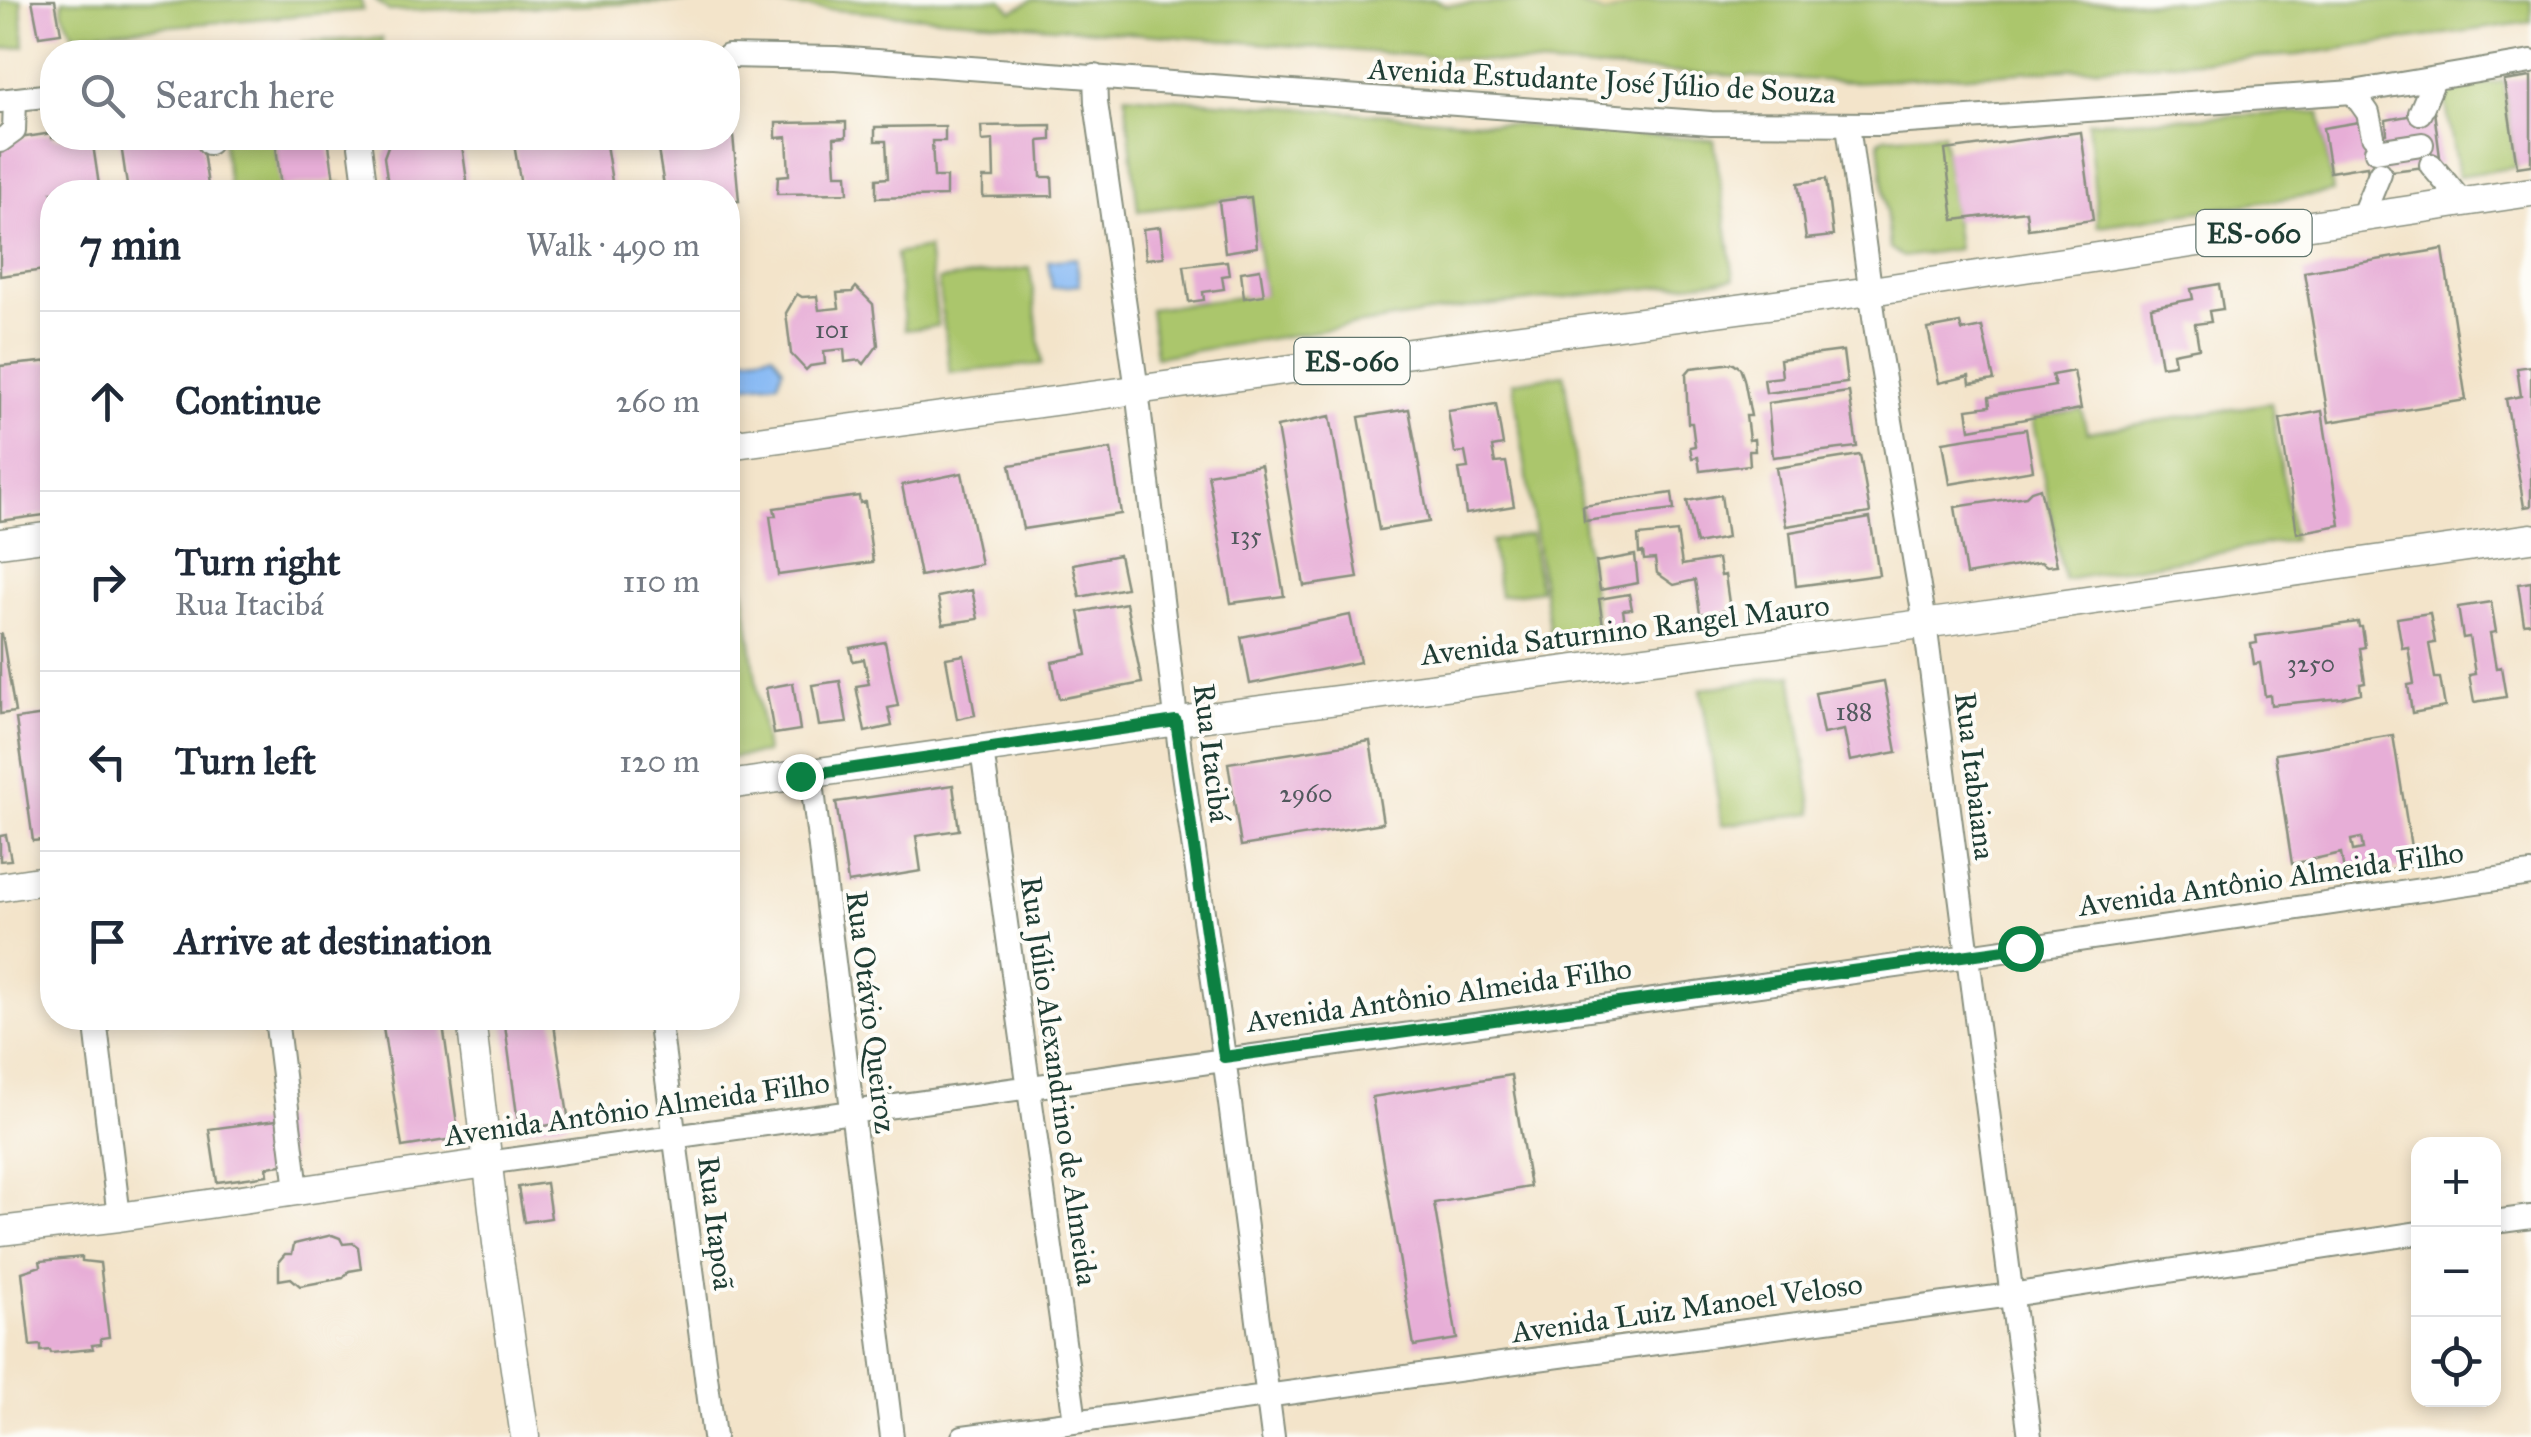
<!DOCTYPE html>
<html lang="en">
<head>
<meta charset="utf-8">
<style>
  body { margin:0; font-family:"IM FELL Great Primer",serif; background:#f6f6f7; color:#1f2937 }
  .controls { position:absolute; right:30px; bottom:30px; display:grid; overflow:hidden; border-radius:20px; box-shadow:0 5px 15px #0003 }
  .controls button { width:90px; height:90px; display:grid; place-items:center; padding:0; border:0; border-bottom:2px solid #e0e1e3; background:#fff; color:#1f2937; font:50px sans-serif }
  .stop { position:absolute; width:30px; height:30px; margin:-22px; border:8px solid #0b8043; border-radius:50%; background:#fff }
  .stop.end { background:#0b8043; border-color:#fff; box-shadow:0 2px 10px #0008 }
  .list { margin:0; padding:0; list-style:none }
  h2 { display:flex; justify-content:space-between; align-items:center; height:130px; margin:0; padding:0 40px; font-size:42px }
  h2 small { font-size:32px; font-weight:400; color:#747a83 }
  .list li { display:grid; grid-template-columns:65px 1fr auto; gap:30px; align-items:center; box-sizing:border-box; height:180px; padding:0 40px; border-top:2px solid #e0e1e3 }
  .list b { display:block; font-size:38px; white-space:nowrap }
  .list p { margin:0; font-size:32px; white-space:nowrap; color:#747a83 }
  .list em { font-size:32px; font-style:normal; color:#747a83 }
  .icon { flex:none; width:55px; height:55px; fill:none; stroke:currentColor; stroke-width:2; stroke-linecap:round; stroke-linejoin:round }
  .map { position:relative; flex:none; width:2531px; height:1437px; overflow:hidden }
  .search { position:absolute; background:#fff; box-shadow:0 5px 15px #0003; left:40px; top:40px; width:700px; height:110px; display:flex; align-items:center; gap:25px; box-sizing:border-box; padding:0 35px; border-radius:40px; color:#747a83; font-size:38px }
  .panel { position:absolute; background:#fff; box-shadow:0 5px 15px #0003; left:40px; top:180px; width:700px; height:850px; border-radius:40px }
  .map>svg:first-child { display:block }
</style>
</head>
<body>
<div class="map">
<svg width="2531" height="1437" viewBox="0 0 2531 1437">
  <rect width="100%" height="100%" fill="#fdfcf7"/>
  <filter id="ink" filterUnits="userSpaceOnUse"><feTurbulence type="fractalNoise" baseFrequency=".01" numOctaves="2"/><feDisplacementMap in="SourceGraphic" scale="20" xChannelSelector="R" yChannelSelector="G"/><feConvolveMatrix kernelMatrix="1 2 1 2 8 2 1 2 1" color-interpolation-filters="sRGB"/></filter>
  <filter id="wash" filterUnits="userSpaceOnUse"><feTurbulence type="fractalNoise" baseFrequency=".0048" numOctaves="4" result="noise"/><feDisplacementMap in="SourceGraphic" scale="40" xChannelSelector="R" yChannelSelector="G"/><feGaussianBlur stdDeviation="2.25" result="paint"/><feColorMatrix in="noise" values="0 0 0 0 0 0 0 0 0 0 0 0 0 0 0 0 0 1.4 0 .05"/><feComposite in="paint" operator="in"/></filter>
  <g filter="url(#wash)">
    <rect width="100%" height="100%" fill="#f3e4ca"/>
    <path fill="#abc66c" stroke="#658250" stroke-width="2.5" d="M0 0H21L24 46 0 49Z
      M63 0H361L363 10 74 34 62 11Z
      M375 0H1002L1012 11 1033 0H1435L1447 5 1569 0 1588 8 1649 0H1897L1905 3 2531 0V22L2297 55 1855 82 1550 66 722 1 389 11Z
      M382 38V44L302 48V42Z
      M2504 81 2517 167 2458 176 2444 91Z
      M1125 95 1714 140 1734 279 1455 309 1156 357 1150 309 1264 294 1251 197 1138 211Z
      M2320 112 2333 192 2098 226 2088 122Z
      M1943 133 1958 249 1903 257 1890 248 1879 141 1885 137Z
      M222 138H275L282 192 342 184 344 192H230Z
      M928 248 938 326 905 330 896 254Z
      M1030 268 1042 364 950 373 938 280Z
      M1564 374 1598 642 1552 648 1513 382Z
      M2271 403 2293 540 2064 580 2032 418 2081 409 2087 432Z
      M728 474 766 753 728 758Z
      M1531 534 1540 590 1500 596 1491 541Z
      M1792 675 1813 813 1722 825 1701 689Z"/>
    <path fill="#eeda9e" stroke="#868c69" stroke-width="2.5" d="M1569 0H1649L1605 14Z"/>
    <path fill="#87b9f4" stroke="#537b94" stroke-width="2.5" d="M1076 258 1080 285 1052 288 1048 261Z
      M773 353 783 368 778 382 740 386 733 370 745 357Z"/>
    <g id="blocks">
      <path fill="#e7aed7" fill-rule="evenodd" d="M32 0H55L61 33 39 36Z
        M2531 77V165L2517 167 2504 81Z
        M728 102H730L739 201 728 202V192H665L656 138H728Z
        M2434 111 2441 165 2368 174 2367 166 2330 172 2323 128 2359 122 2363 138 2387 134 2386 120Z
        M846 122V137L834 138 836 174H847L848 193 777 194 778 176 789 175 787 137 776 138V123Z
        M1051 125V140L1039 141 1041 177H1052L1053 196 983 197V178H994L993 140 982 141 981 126Z
        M945 126V141H932L934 177H946V196L876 198V179L888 178 886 141H875V127Z
        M2081 132 2093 220 2028 229 2026 211 1954 220 1945 150Z
        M52 133V138H92L100 192H52V269L0 276V141Z
        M120 138H201L209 192H128Z
        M275 138H328L334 180 281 188Z
        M391 138H461L467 181 458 192H389L384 157Z
        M513 138H605L613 188 573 192 572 185 550 189V192H522Z
        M1826 179 1833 236 1806 239 1798 183Z
        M1251 197 1257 247 1225 252 1219 201Z
        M1160 227 1164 257 1146 259 1143 229Z
        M2443 249 2466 400 2329 422 2304 272Z
        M1227 261 1229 275 1222 276 1224 289 1203 292 1204 300 1189 302 1184 266Z
        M1260 269 1264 295 1244 298 1241 272Z
        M2219 284 2223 309 2209 311 2211 322 2195 324 2199 348 2173 353 2175 364 2161 366 2151 307 2193 299 2191 289Z
        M856 287 873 304 878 345 864 364 860 360 845 362 844 349 824 351 825 364 810 366 806 370 791 354 786 313 797 294 802 297 817 296 819 310 839 308 837 293 852 292Z
        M1960 323 1962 331 1982 327 1994 380 1970 384 1969 376 1939 383 1928 329Z
        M1843 351 1847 383 1766 393 1764 379 1782 377 1780 359Z
        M52 361V514L0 521V366Z
        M1734 363 1740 368 1744 379 1751 416H1746L1749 440 1754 439 1755 451H1749L1750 465 1700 471 1698 457 1692 458 1690 447 1695 446 1692 423H1688L1686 374 1691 368Z
        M2531 366V506L2524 507 2506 399 2521 396 2517 368Z
        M2074 371 2081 409 1970 429 1967 409 1990 406 1989 397 2055 386 2052 375Z
        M1849 392 1857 447 1773 457 1768 403Z
        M1496 404 1503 445 1492 447 1495 463 1506 462 1514 506 1466 514 1459 469 1468 468 1465 452 1455 453 1448 411Z
        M1409 409 1429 522 1379 530 1359 417Z
        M2322 411 2340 525 2297 533 2280 419Z
        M1330 416 1358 578 1304 586 1277 427Z
        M2026 429 2033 470 1950 484 1943 442Z
        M1111 449 1121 514 1023 529 1010 465Z
        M1860 455 1870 513 1786 526 1776 468Z
        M1261 465 1284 596 1231 603 1208 474Z
        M962 473 981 564 920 576 902 485Z
        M2040 488 2057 565 2047 566 2041 562 1966 575 1955 507 2026 496 2031 491Z
        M1672 493 1674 510 1584 521 1583 506Z
        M1721 495 1727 538 1696 544 1687 501Z
        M859 496 860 503 865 502 873 562 778 575 770 516H776L774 508Z
        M1870 518 1879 575 1796 586 1790 532Z
        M1677 532 1682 565 1718 559 1721 576 1725 575 1730 610 1700 614 1695 580 1674 585 1657 573 1655 559 1644 560 1643 552 1639 553 1638 536Z
        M1119 555 1126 588 1080 597 1073 564Z
        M1635 555 1638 583 1600 590 1596 562Z
        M2531 582V623L2524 624 2518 584Z
        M972 590 978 619 943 624 938 597Z
        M1629 594 1632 609 1623 610 1626 629 1604 632 1599 599Z
        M2491 602 2496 632 2490 633 2496 668 2501 667 2506 697 2474 702 2469 675 2475 674 2469 637 2463 638 2458 607Z
        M1126 603 1142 683 1059 699 1052 662 1087 655 1079 612Z
        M2430 613 2435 643 2429 644 2435 678H2440L2445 707 2412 713 2408 685 2414 684 2408 647 2402 648 2397 618Z
        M1350 615 1360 662 1250 684 1241 637Z
        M2358 622 2359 627H2362L2365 647 2360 648 2365 683 2360 684 2361 693 2342 698 2271 705 2270 695 2265 696 2260 663 2254 664 2251 644 2257 643 2256 636Z
        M2 634 15 712 0 714V635Z
        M885 642 898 706 888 708 892 726 865 732 856 686 869 684 864 659 853 661 850 648Z
        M964 655 975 715 957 719 946 658Z
        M840 681 847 723 819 726 812 685Z
        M1884 681 1897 752 1850 761 1844 730 1823 734 1815 693Z
        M793 683 800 730 774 734 766 688Z
        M52 714V839L33 841 16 719Z
        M2393 735 2414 866 2345 877 2341 853 2292 864 2275 754ZM2361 838 2363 849 2353 851 2351 840Z
        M1370 741 1383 823 1241 846 1228 763Z
        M953 785 959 830 916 836 921 871 848 883 836 802Z
        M6 835 11 860 0 861V836Z
        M397 1018H442L459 1138 402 1147 383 1028 398 1025Z
        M504 1018H553L569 1122 519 1130Z
        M1511 1075 1530 1187 1434 1203 1457 1339 1414 1346 1372 1097Z
        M284 1119 290 1164 267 1167 268 1175 217 1182 209 1129Z
        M546 1183 551 1218 524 1222 518 1187Z
        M332 1235 340 1238 343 1244 353 1243 358 1247 361 1269 349 1271 343 1278 300 1286 291 1278 279 1280V1261L285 1254H292L294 1244Z
        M82 1257V1261L100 1263 109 1337 101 1338V1344L92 1345 93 1349 51 1353 50 1350 41 1351V1345L30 1346 22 1272 41 1266 40 1261Z"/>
    </g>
  </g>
  <g filter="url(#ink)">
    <use href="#blocks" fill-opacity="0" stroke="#89907f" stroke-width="2.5"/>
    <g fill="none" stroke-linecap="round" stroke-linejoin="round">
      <g stroke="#89907f" stroke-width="26">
        <path id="minor" d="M728 56 835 58 1711 123 1879 124 2353 92 2531 62
          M1095 76 1096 103 1137 390 1181 760 1224 1057 1273 1437
          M2353 92 2368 113 2373 136
          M0 101 52 95
          M2420 113 2434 80
          M1848 125 1876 332 1925 623 2030 1437
          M208 138 209 143
          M359 138 366 192
          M0 141 14 131 15 99
          M2376 151 2422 144
          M2431 165 2462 202
          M2362 217 2380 173
          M982 750 1075 1421
          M811 774 892 1437
          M95 1018 119 1217
          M276 1018 297 1190
          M659 1018 714 1437
          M487 1163 1968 956 2531 874
          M2494 1222 2531 1217
          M963 1437 2011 1295 2418 1233"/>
      </g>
      <g stroke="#89907f" stroke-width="31">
        <path id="major" d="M728 445 1871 291 2531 192
          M0 543 52 536
          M728 785 1207 717 1953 620 2531 538
          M0 887 52 879
          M471 1018 498 1252 525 1437
          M0 1231 119 1217 487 1163"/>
      </g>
      <use href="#minor" stroke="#fff" stroke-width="22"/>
      <use href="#major" stroke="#fff" stroke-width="28"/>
    </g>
  </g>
  <g fill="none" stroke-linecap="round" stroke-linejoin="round" filter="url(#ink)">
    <path stroke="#0b8043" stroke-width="12" d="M800 776 1176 721 1224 1057 2020 948"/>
  </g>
  <g text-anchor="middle" stroke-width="8" stroke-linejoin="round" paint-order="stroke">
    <g font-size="25" fill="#51595d">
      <text x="832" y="338">101</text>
      <text x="1246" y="544">135</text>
      <text x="2311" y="672">3250</text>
      <text x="1854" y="720">188</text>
      <text x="1306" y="802">2960</text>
    </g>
    <g fill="#fdfcf7" stroke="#62766e" stroke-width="2.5">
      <rect x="2196.5" y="210" width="115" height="46" rx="8"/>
      <rect x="1294.5" y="338" width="115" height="46" rx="8"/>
    </g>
    <g font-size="28" font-weight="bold" fill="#1f3d34">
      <text x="2254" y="243">ES-060</text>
      <text x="1352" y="371">ES-060</text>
    </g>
    <g font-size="30" fill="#1f3d34" stroke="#fdfcf7">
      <text transform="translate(1602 81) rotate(3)" y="10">Avenida Estudante José Júlio de Souza</text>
      <text transform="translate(1625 630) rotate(-7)" y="10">Avenida Saturnino Rangel Mauro</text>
      <text transform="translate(1212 753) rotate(83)" y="10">Rua Itacibá</text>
      <text transform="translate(1975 776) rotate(83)" y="10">Rua Itabaiana</text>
      <text transform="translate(2271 879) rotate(-8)" y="10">Avenida Antônio Almeida Filho</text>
      <text transform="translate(1439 995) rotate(-8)" y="10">Avenida Antônio Almeida Filho</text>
      <text transform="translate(871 1012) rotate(83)" y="10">Rua Otávio Queiroz</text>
      <text transform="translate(1059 1081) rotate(82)" y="10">Rua Júlio Alexandrino de Almeida</text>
      <text transform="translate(637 1109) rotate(-8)" y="10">Avenida Antônio Almeida Filho</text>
      <text transform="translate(716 1223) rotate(83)" y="10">Rua Itapoã</text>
      <text transform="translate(1687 1308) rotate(-8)" y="10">Avenida Luiz Manoel Veloso</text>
    </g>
  </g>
</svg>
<div class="controls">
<button>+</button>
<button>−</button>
<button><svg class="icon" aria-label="locate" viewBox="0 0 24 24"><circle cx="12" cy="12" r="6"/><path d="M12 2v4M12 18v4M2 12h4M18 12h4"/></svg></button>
</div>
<div class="stop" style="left:2020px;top:948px"></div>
<div class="stop end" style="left:800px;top:776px"></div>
<div class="search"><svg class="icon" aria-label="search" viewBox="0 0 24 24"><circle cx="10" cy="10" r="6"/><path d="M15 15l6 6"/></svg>Search here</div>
<section class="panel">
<h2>7 min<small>Walk · 490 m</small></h2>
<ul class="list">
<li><svg class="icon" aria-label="ahead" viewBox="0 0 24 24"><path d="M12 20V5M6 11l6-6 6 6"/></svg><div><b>Continue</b></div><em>260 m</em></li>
<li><svg class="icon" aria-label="right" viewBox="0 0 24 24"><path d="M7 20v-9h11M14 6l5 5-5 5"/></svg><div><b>Turn right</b><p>Rua Itacibá</p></div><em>110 m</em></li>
<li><svg class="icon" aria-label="left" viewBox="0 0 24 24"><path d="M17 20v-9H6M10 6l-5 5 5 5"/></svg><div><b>Turn left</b></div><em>120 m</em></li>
<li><svg class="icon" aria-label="arrive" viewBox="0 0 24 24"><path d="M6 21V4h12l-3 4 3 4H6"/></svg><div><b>Arrive at destination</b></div></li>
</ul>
</section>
</div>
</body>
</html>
